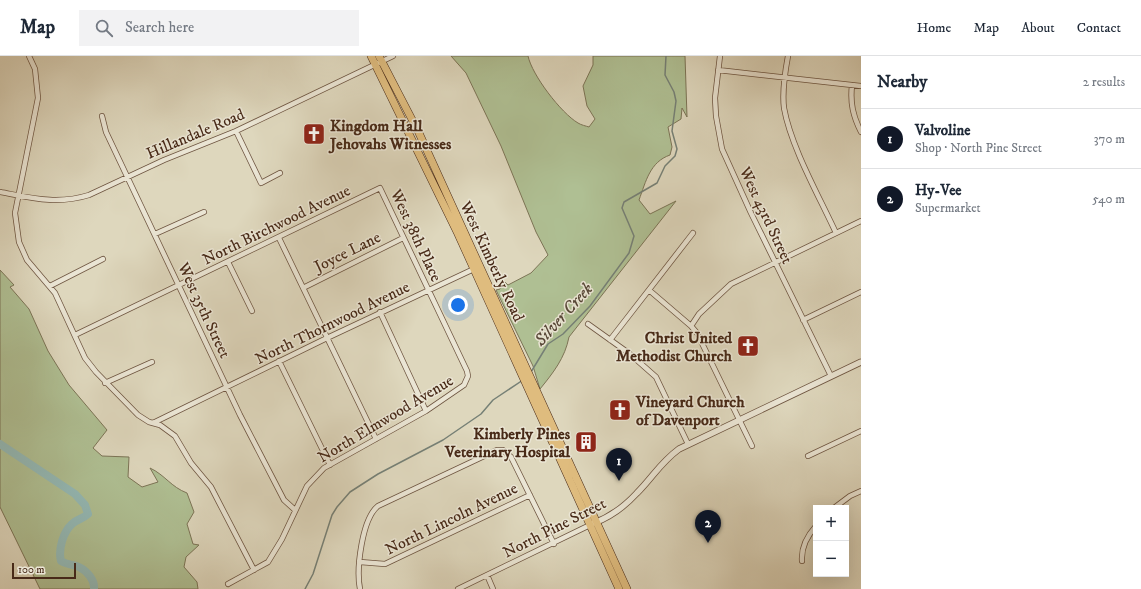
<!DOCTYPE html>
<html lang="en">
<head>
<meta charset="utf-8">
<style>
  body { margin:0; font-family:"IM FELL DW Pica",serif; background:#f2f2f3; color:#1f2937 }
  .controls { position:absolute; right:12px; bottom:12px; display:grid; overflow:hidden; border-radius:0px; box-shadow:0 4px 16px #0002 }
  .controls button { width:36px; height:36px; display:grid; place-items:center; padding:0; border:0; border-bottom:1px solid #e0e1e3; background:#fff; color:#1f2937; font:20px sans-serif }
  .scale { position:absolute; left:12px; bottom:10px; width:64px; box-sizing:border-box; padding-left:4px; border:2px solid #482a18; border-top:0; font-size:11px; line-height:14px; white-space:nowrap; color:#482a18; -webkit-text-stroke:3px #eae5d4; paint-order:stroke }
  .you { position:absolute; left:458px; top:249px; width:14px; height:14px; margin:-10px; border:3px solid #fff; border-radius:50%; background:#1a73e8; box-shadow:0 0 0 6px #1a73e833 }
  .badge { display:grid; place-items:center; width:26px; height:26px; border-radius:50%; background:#111827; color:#fff; font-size:13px; font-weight:700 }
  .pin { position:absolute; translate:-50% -33px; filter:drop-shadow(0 1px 2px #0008) }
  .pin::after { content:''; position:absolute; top:21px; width:14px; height:12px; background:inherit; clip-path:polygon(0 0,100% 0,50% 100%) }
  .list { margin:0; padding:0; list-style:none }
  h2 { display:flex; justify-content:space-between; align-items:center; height:52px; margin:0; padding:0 16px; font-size:17px }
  h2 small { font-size:13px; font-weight:400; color:#747a83 }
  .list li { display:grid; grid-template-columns:26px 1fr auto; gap:12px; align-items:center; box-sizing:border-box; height:60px; padding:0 16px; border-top:1px solid #e0e1e3 }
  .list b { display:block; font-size:15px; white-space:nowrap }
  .list p { margin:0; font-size:13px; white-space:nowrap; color:#747a83 }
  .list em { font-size:13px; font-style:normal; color:#747a83 }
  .icon { flex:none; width:22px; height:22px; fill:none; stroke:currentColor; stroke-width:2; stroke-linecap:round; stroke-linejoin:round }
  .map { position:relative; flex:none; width:861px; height:533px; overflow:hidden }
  header { display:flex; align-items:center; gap:24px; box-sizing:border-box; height:56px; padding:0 20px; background:#fff; border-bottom:1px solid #e0e1e3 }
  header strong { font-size:19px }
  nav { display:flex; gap:22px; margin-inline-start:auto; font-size:14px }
  .search { width:280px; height:36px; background:#f2f2f3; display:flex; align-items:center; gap:10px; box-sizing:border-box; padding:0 14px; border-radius:0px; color:#747a83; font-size:15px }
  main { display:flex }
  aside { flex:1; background:#fff }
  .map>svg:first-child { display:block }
</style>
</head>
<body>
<header>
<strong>Map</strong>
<div class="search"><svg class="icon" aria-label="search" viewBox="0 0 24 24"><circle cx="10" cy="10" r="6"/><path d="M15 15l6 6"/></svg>Search here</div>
<nav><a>Home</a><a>Map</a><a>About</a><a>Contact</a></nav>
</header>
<main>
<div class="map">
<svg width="861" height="533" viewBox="0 0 861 533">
  <rect width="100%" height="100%" fill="#ded7bd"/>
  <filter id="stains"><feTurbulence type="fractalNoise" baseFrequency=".005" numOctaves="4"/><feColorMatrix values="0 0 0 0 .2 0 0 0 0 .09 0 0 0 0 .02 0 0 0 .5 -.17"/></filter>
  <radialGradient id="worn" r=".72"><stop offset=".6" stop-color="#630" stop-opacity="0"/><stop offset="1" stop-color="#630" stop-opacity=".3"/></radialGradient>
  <path fill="#afbf93" stroke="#7c7456" d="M451 0H528C532 19 561 57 578 67 581 69 586 70 589 71L595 63 587 50 583 30 593 9V0H685L687 61 682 52 681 63 668 71 672 91 670 99C650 106 646 125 639 144L650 158 676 145 569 281C565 302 553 317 540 333L533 310 496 234 500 233 502 223 508 229 531 217 548 199 536 176 501 90 466 17Z
    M0 214 14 229 10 231 29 253 48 295 69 329 107 374 93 392 102 400 129 401 128 421 142 431 158 426 150 412C165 419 171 431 187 437L194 456 187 468 193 488 199 489 186 501 184 511 197 526 198 533H40L0 451Z"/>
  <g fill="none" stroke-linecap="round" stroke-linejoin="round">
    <path stroke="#768076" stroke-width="1.5" d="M531 316 548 288 563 278 590 250 629 197 634 180 622 152 624 146 657 127 665 110 675 100 677 93 672 75 676 45 674 36 665 19 666 0
      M305 533 313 518 332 459 337 451 350 436 378 418 443 384 481 358 493 344 523 324"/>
    <path stroke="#94b9b5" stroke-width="8" d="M0 388 75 438 85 449 88 458C83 463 77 463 72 468 63 476 58 494 61 505 67 509 73 508 79 511 87 515 95 524 94 533"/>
    <g stroke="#6e5541" stroke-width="6">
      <path id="minor" d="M29 0 35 13 38 42 15 157 19 186 27 204 55 237 85 302 96 316 138 359 149 366 160 369 175 380 191 407 211 431 254 514
        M720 0 715 42 716 60 722 93 751 157 831 320
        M788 0C785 16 782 36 784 52 791 91 819 140 836 177
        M718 14 861 30
        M852 29C850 47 853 60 861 76
        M102 60 106 76 240 359 284 444 295 454
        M236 75 261 127 280 117
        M0 136C32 142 57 149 89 139L164 104 236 75 393 0
        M155 178 204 156
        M279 182 376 383
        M228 206 252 255
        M50 230 103 203
        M303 232 403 182
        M649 234 691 270 697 277 752 390
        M380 256 426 355
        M803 264 861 236
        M588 268 630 298 656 321 688 388
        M691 270 699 258 731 228 861 165
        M75 279 380 132 467 315 468 320 464 329 426 355 324 412 307 430 282 483 268 506 228 528
        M610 284 693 177
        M279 305 330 409
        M105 327 152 306
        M153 367 327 282 476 212
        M808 400 861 375
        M834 452 850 440 861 435
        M802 505C801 491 807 480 816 470
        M360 506 385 508 530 439
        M487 519 493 533
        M360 533C356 513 362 463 378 450L497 394H503L511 401 554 488
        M458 533 590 469"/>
    </g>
    <g stroke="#6e5541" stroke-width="7">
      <path id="tertiary" d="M594 467C610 461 625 450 637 437 653 421 660 407 679 393L861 306"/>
    </g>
    <g stroke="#482a18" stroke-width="8">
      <path id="primary" d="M371 0 458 178 619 533
        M379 0 419 77 627 533"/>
    </g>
    <use href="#minor" stroke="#eae5d4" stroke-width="4.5"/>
    <use href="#tertiary" stroke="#eae5d4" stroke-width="5.5"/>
    <use href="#primary" stroke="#dfbc7e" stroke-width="7"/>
  </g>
  <defs>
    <g id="church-square" transform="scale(1.15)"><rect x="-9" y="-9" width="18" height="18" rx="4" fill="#8f2418" stroke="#eae5d4"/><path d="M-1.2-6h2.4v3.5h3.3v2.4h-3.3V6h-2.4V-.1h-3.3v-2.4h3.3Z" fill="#fff"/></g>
    <g id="building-square" transform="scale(1.15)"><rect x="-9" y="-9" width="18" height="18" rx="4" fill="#8f2418" stroke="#eae5d4"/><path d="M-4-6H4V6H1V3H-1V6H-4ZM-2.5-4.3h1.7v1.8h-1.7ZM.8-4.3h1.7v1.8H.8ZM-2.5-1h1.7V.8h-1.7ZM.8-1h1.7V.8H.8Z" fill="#fff"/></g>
  </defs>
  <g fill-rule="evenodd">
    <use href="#church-square" x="314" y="78"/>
    <use href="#church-square" x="748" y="290"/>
    <use href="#church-square" x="620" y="354"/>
    <use href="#building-square" x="586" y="386"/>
  </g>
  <g text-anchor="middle" stroke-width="3" stroke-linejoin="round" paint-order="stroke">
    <g font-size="16" font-weight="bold" fill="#482a18" stroke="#eae5d4" text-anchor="start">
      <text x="330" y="75">Kingdom Hall<tspan x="330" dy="18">Jehovahs Witnesses</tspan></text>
      <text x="732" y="287" text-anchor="end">Christ United<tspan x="732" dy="18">Methodist Church</tspan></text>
      <text x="636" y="351">Vineyard Church<tspan x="636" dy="18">of Davenport</tspan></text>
      <text x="570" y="383" text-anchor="end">Kimberly Pines<tspan x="570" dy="18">Veterinary Hospital</tspan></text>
    </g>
    <g font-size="16" fill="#482a18" stroke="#eae5d4">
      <text transform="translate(195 77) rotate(-23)" y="6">Hillandale Road</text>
      <text transform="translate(767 159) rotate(65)" y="6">West 43rd Street</text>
      <text transform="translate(276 168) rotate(-26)" y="6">North Birchwood Avenue</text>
      <text transform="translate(417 179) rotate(65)" y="6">West 38th Place</text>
      <text transform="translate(347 195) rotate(-26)" y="6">Joyce Lane</text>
      <text transform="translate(493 205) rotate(65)" y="6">West Kimberly Road</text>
      <text transform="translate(205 254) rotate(65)" y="6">West 35th Street</text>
      <text transform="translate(332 266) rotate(-26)" y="6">North Thornwood Avenue</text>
      <text transform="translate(385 362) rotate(-31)" y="6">North Elmwood Avenue</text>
      <text transform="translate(451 462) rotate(-26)" y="6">North Lincoln Avenue</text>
      <text transform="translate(554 471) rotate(-27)" y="6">North Pine Street</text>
    </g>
    <g font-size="17" font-style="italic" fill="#574737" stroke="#eae5d4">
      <text transform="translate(563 258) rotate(-48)" y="6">Silver Creek</text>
    </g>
  </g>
  <rect width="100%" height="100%" filter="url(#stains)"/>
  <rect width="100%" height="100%" fill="url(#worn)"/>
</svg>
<div class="controls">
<button>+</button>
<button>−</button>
</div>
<div class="scale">100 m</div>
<div class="you"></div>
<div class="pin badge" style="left:619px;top:425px">1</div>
<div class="pin badge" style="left:708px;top:487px">2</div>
</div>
<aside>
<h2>Nearby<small>2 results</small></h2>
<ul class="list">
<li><span class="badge">1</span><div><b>Valvoline</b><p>Shop · North Pine Street</p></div><em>370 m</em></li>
<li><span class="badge">2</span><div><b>Hy-Vee</b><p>Supermarket</p></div><em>540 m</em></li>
</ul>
</aside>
</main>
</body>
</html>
